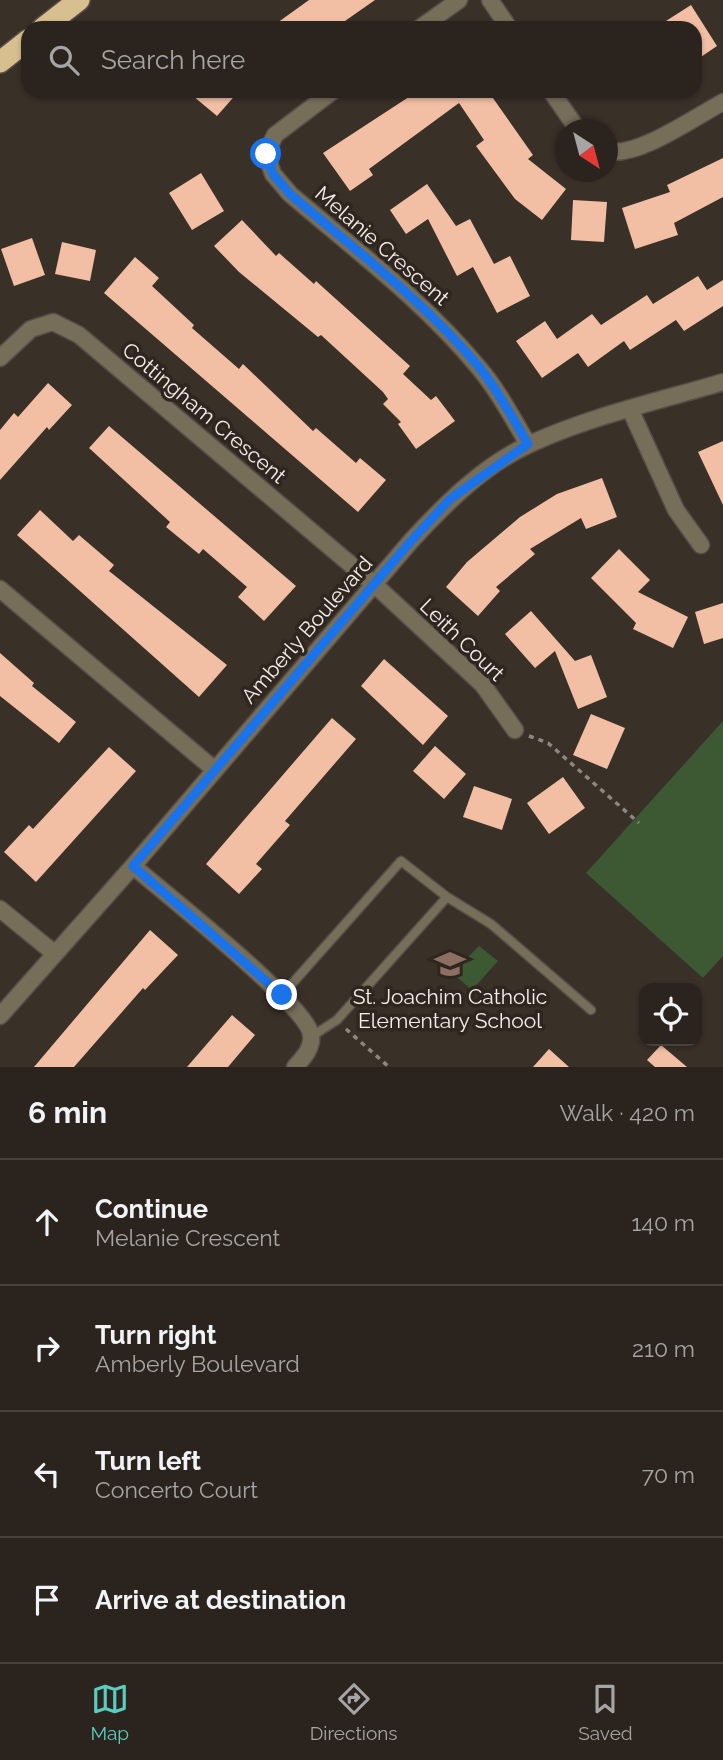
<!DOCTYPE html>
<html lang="en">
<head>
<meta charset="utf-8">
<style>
  body { margin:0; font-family:Raleway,sans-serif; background:#332c27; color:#f1f3f6 }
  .controls { position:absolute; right:21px; bottom:21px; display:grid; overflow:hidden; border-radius:14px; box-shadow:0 2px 5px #0004 }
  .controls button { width:63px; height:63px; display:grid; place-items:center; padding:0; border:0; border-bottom:2px solid #47413c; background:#2b241e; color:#f1f3f6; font:35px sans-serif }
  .compass { position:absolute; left:555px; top:119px; width:63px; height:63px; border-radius:50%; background:#2b241e; box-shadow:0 2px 5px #0004; rotate:144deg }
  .stop { position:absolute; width:21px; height:21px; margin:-16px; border:5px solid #1a73e8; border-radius:50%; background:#fff }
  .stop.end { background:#1a73e8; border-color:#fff; box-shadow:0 2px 7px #0008 }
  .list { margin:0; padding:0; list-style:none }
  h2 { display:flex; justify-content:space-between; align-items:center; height:91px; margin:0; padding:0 28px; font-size:30px }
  h2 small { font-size:23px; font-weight:400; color:#a6a4a4 }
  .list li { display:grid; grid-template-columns:46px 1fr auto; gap:21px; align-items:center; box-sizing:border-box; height:126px; padding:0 28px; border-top:2px solid #47413c }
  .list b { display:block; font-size:26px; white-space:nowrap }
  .list p { margin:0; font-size:23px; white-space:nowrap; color:#a6a4a4 }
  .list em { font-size:23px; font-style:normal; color:#a6a4a4 }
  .icon { flex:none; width:38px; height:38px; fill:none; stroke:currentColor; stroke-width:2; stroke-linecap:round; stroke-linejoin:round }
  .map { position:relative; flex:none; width:723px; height:1067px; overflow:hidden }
  .search { position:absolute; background:#2b241e; box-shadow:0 2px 5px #0004; left:21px; right:21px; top:21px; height:77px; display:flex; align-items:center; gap:18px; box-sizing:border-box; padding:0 24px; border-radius:21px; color:#a6a4a4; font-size:26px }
  .sheet { height:595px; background:#2b241e }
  nav { display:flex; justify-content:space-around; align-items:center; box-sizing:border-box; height:98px; border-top:2px solid #47413c; background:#2b241e; font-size:19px; color:#a6a4a4 }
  nav a { display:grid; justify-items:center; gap:4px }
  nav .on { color:#59cebf }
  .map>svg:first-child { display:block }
</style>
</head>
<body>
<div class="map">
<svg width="723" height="1067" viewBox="0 0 723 1067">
  <rect width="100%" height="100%" fill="#393028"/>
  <path fill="#3c5933" d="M723 721V956L703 978 586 873Z
    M479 946 498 961 472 990 452 973Z"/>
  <path fill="#f2bfa4" d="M309 0H375L335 28H270Z
    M691 5 717 46 695 61V28H655Z
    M187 91H239L217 116Z
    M418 91H488L533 155 528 159 566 189 542 220 515 199 476 146 484 140 459 103 369 169 373 175 350 191 323 153Z
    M723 158V197L674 223 678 235 635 249 622 208 670 192 667 185Z
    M201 173 224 211 192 230 169 193Z
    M427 184 456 226 470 219 494 264 510 256 530 296 497 313 473 267 457 276 428 219 406 234 390 210Z
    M573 200 607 202 604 242 571 240Z
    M242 220 276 256 279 253 314 284 316 281 410 366 403 374 431 400 436 396 455 421 416 449 398 424 401 422 383 404 388 399 383 392 321 335 318 337 239 272 214 246Z
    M32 238 45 275 14 286 1 249Z
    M62 242 96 250 90 281 55 274Z
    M135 257 159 278 152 286 194 325 192 328 239 369 243 364 313 431 316 428 356 463 360 458 386 480 358 512 104 293Z
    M698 276 707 290 723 280V306L684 331 676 320 630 350 624 341 588 367 578 353 542 378 516 341 545 321 557 339 592 314 601 325 647 295 653 304Z
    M48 383 72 405 49 430 47 427 0 480V430L14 413 18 417Z
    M109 426 296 586 264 621 238 597 247 587 203 549 199 554 166 527 170 522 89 448Z
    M723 441V505L698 452Z
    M602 478 617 517 586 529 581 518 530 549 535 554 496 587 500 591 478 616 446 587 467 562 520 517 557 494Z
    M40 510 73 541 79 535 114 565 109 571 227 665 199 697 17 535Z
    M619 549 650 580 638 592 688 617 673 648 633 629 636 623 591 578Z
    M723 603V638L704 644 695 612Z
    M531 611 575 661 591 655 607 697 578 709 555 651 535 668 505 634Z
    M0 653 34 683 32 686 76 722 59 743 0 696Z
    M384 659 448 716 423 745 361 686Z
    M591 714 625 728 607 769 573 755Z
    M332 718 356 739 285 821 290 825 256 864 262 869 239 894 206 864Z
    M435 746 466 774 444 799 413 771Z
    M109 747 136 771 36 882 4 852 29 825 33 829Z
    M563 777 585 808 549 834 527 803Z
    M474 786 512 799 502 830 463 817Z
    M150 930 178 955 145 990 143 988 74 1067H34Z
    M232 1015 255 1035 228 1067H187Z
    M661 1045 687 1067H655L647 1060Z
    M549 1049 569 1067H533Z"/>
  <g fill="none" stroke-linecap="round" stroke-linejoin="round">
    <g stroke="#574e47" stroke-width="11">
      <path id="lane" d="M282 995 401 861 447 897 491 924 591 1010
        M312 1036 337 1020 447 897"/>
    </g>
    <g stroke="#574e47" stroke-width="19">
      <path id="street" d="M490 0 509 28
        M420 28 459 0
        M333 91 275 135 266 154 273 174 290 194C354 249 425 302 479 368 498 390 513 419 528 444
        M551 91 578 130
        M608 151C637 158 695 117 723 102
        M0 358 31 329 53 322 79 335 375 585 483 685 515 730
        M630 409 676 510 701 545
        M0 589 215 770
        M133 866C163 892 308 1006 311 1035 313 1048 303 1058 295 1067
        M0 909 54 953
        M0 1016 133 866 411 541C445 504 484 465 530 444 591 416 659 401 723 382"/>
    </g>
    <g stroke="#574e47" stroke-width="24">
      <path id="highway" d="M43 28 79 0
        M0 62 28 40"/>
    </g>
    <path stroke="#8e8680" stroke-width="3.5" stroke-dasharray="5 5" stroke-linecap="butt" d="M529 736 548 743 639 823
      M346 1029 389 1067"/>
    <use href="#lane" stroke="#776e5a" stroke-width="8"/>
    <use href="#street" stroke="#776e5a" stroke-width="16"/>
    <use href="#highway" stroke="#d8bf8f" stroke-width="21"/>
  </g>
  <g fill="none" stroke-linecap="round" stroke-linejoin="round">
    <path stroke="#1a73e8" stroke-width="9" d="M266 154 273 174 290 194C354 249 425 302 479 367 498 390 513 419 528 444L450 499 411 541 133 866 282 995"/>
  </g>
  <defs>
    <g id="school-bare" transform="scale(2.415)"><path d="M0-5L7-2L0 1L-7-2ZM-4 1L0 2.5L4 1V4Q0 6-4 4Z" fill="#8d6e63" stroke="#2f261f" stroke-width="2.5" paint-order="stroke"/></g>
  </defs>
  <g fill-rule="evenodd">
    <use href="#school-bare" x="450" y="964"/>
  </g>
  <g text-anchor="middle" stroke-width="7" stroke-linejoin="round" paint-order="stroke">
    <g font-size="21" fill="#f4eee9" stroke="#2f261f">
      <text transform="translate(382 246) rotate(41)" y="7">Melanie Crescent</text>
      <text transform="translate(204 413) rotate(40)" y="7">Cottingham Crescent</text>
      <text transform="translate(307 630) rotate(-49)" y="7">Amberly Boulevard</text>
      <text transform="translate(462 640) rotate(44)" y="7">Leith Court</text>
    </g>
    <g font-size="21" fill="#f4eee9" stroke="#2f261f">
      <text x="450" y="1004">St. Joachim Catholic<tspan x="450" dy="24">Elementary School</tspan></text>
    </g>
  </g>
</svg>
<div class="controls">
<button><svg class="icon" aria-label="locate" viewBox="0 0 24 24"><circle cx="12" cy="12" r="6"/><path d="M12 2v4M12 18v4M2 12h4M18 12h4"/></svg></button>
</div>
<svg class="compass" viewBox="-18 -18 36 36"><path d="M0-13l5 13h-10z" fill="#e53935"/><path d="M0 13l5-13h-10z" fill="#a6a4a4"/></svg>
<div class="stop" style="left:266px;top:154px"></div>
<div class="stop end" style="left:282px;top:995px"></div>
<div class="search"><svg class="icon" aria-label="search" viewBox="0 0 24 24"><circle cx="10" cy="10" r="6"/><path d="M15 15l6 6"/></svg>Search here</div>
</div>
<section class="sheet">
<h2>6 min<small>Walk · 420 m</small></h2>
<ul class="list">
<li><svg class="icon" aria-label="ahead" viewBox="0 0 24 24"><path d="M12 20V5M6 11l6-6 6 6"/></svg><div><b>Continue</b><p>Melanie Crescent</p></div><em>140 m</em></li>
<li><svg class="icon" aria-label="right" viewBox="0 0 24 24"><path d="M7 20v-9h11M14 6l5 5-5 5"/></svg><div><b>Turn right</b><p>Amberly Boulevard</p></div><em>210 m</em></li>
<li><svg class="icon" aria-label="left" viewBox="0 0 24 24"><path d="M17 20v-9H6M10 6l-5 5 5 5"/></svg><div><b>Turn left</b><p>Concerto Court</p></div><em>70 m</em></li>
<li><svg class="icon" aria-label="arrive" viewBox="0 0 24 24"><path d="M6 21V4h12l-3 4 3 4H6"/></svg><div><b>Arrive at destination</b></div></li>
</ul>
</section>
<nav>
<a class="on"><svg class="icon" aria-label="map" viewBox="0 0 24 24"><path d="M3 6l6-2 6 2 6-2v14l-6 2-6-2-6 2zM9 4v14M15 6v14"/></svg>Map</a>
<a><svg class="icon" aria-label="directions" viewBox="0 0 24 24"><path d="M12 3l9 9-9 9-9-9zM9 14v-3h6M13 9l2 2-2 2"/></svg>Directions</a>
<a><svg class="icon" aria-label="saved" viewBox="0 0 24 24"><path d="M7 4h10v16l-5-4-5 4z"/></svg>Saved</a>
</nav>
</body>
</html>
